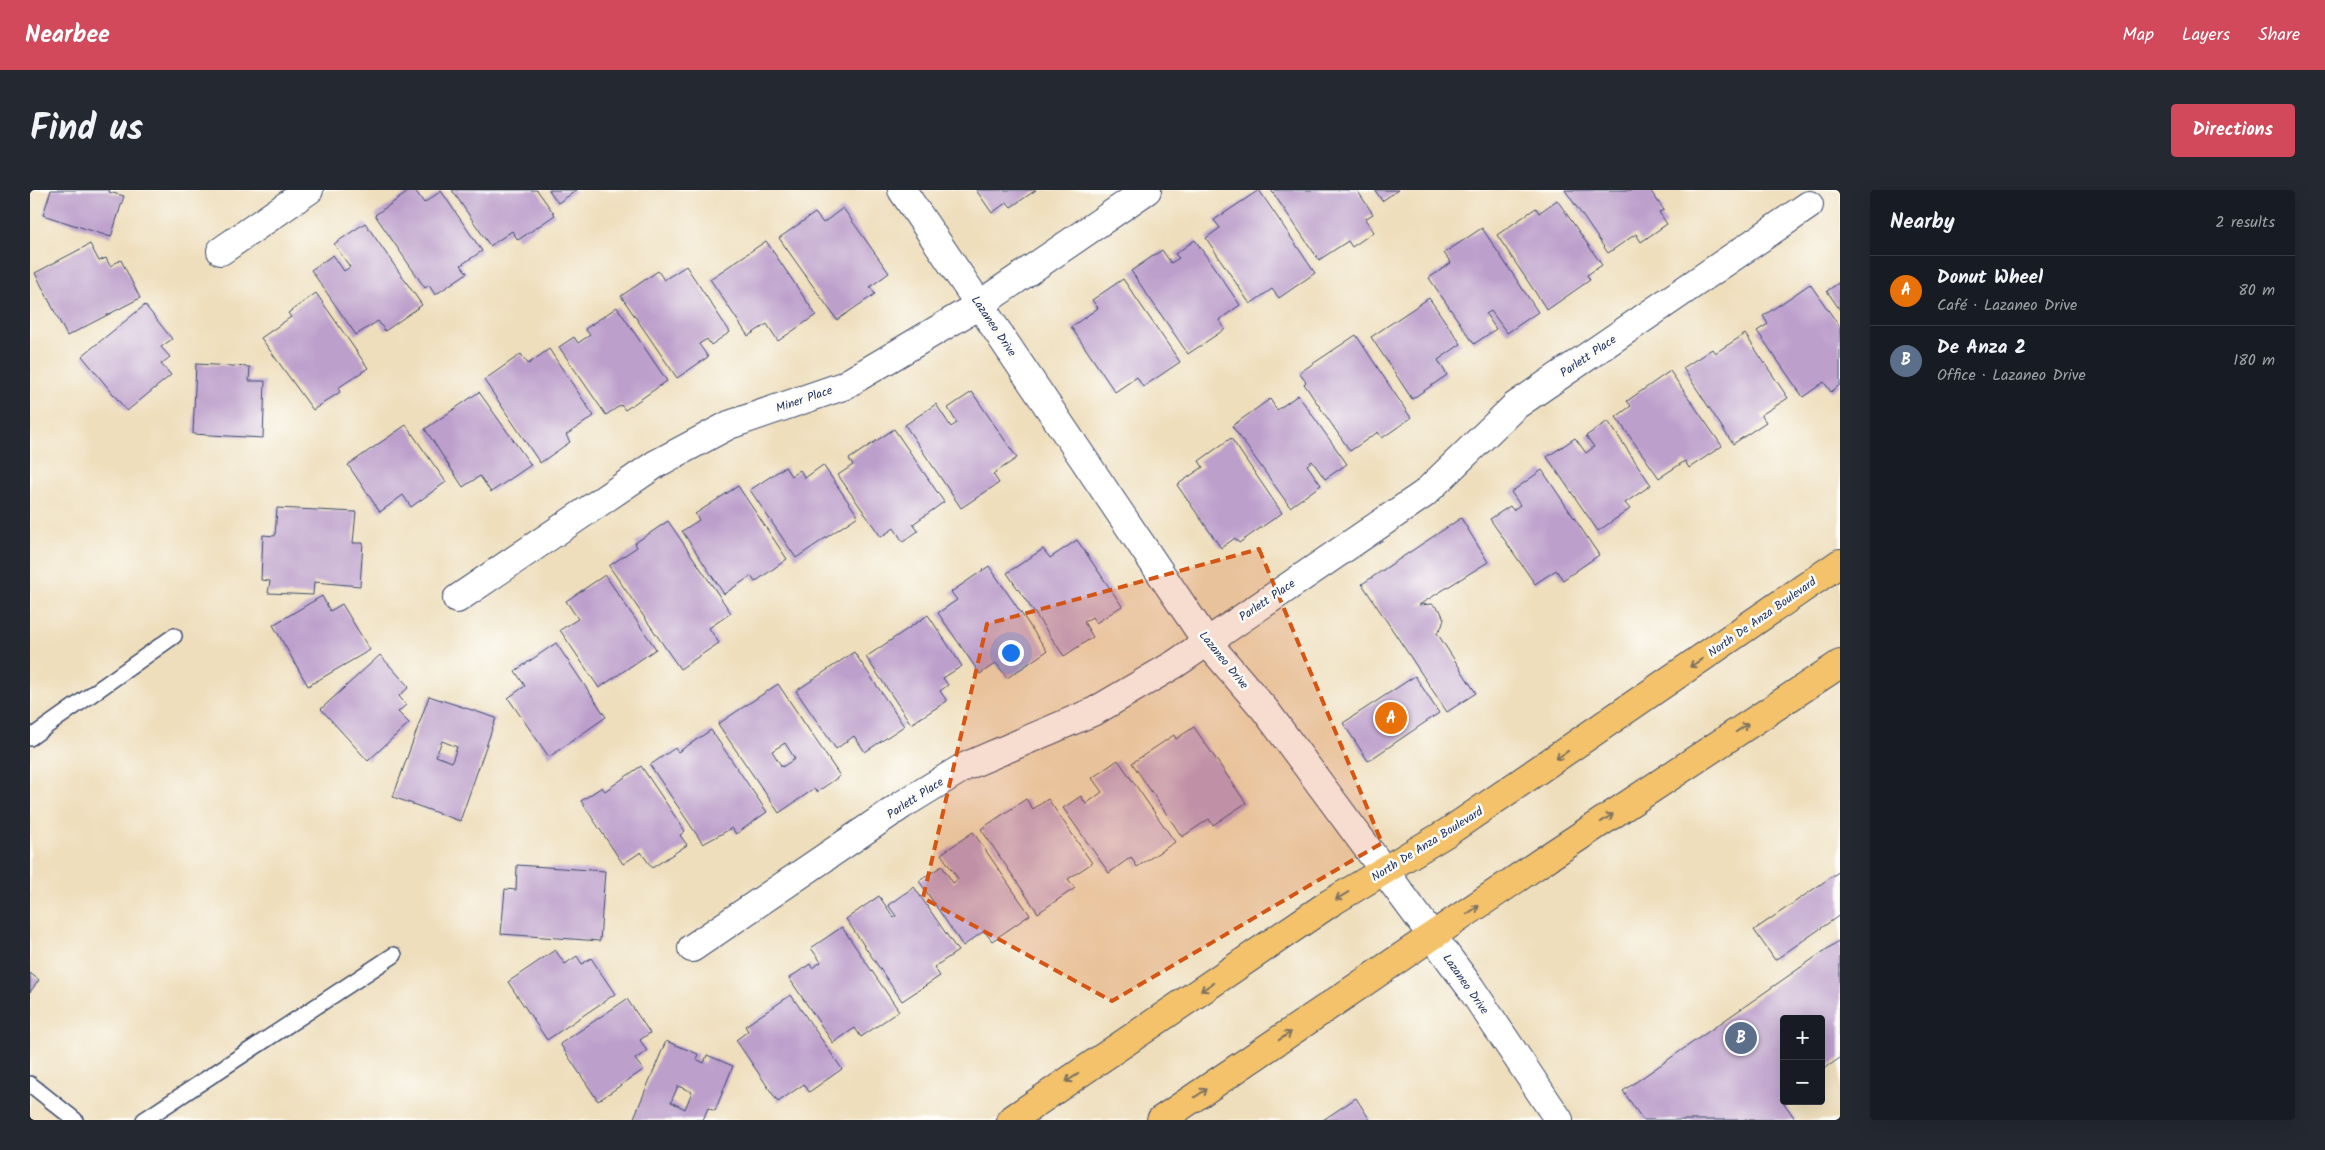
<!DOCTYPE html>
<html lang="en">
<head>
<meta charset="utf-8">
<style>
  body { margin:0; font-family:Kalam,sans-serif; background:#242831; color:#f1f3f6 }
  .controls { position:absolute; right:15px; bottom:15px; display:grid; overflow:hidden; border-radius:5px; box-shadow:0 5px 20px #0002 }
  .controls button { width:45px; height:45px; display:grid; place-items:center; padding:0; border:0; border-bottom:1px solid #363941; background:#171b24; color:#f1f3f6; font:25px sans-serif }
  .you { position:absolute; left:980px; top:462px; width:18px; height:18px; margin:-12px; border:4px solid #fff; border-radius:50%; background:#1a73e8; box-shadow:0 0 0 8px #1a73e833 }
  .badge { display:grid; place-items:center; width:32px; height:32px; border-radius:50%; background:#d1495b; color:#fff; font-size:16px; font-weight:700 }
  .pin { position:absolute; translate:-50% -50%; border:2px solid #fff; box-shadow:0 1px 5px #0006 }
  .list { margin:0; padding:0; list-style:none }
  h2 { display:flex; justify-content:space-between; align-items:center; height:65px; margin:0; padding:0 20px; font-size:21px }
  h2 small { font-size:16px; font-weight:400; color:#9ea1a6 }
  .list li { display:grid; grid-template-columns:32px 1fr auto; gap:15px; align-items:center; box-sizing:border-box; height:70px; padding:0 20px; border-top:1px solid #363941 }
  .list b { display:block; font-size:19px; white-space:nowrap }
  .list p { margin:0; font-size:16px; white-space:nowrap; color:#9ea1a6 }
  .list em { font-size:16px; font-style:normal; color:#9ea1a6 }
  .map { position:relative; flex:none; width:1810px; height:930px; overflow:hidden; border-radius:5px }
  header { display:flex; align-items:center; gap:30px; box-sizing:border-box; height:70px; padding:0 25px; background:#d1495b; color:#fff }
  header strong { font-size:24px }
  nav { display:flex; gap:28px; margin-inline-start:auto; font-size:18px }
  .intro { display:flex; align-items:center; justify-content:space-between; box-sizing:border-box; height:120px; padding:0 30px }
  h1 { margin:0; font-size:35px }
  .button { padding:12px 22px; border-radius:5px; background:#d1495b; color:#fff; font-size:18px; font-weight:700 }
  main { display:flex; gap:30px; padding:0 30px }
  aside { flex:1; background:#171b24; border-radius:5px; box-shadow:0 5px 20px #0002 }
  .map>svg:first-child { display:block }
</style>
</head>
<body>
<header>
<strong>Nearbee</strong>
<nav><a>Map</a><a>Layers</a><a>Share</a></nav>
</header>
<div class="intro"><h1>Find us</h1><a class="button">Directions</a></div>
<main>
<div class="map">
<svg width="1810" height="930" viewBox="0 0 1810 930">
  <rect width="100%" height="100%" fill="#fdfcf7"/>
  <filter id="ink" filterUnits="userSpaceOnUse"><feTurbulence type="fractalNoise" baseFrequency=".02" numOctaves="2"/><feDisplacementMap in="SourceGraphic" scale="10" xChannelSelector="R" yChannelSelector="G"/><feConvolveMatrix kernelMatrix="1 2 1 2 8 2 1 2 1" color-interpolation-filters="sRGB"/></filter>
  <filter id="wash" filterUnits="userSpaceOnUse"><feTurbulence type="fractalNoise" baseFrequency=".0096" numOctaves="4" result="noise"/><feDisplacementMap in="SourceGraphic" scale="20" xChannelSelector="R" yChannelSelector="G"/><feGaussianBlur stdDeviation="1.12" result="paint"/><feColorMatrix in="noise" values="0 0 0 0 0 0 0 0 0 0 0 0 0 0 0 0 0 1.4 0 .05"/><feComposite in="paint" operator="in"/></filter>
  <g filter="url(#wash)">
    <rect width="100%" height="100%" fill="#eedebc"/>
    <g id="blocks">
      <path fill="#bc9fcb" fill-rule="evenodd" d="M21 0H80L79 2 94 6 81 47 13 25Z
        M381 0H385L394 13 411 1 452 61 431 75 437 83 405 105 399 95 395 98 345 25Z
        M422 0H507L525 25 488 50 482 41 460 56Z
        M519 0H547L528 13Z
        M946 0H1006L981 17 977 12 962 23Z
        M1229 0 1285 83 1249 108 1242 99 1220 114 1176 48 1190 38 1184 30Z
        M1241 0H1327L1343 24 1335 29 1344 42 1322 57 1318 51 1289 70Z
        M1345 0H1368L1352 11Z
        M1535 0H1620L1634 20 1629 22 1637 34 1611 52 1606 44 1578 63Z
        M1527 10 1572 75 1557 85 1560 90 1517 120 1467 45 1506 18 1509 23Z
        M813 18 859 83 840 97 845 104 807 130 749 48 785 23 793 33Z
        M335 33 392 115 355 141 348 131 326 145 281 80 303 65 314 81 320 77 304 54Z
        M1452 38 1508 122 1477 143 1461 121 1456 124 1466 139 1444 154 1399 88 1421 73 1414 63Z
        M1165 50 1210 115 1189 130 1195 139 1158 164 1101 81 1132 60 1141 73 1149 68 1145 64Z
        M736 51 786 125 748 151 737 134 718 146 680 89Z
        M60 54 69 71 76 68 80 76 91 70 110 108 37 146 5 83Z
        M656 76 700 142 681 155 677 149 669 154 678 167 647 188 591 106 628 81 634 90Z
        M1093 89 1150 172 1113 197 1107 187 1085 202 1041 137 1068 118 1062 110Z
        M1810 92V120L1797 101Z
        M1780 94 1810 137V195L1801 202 1794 192 1773 207 1727 141 1738 134 1733 126Z
        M286 103 338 178 308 198 310 202 283 220 231 148 261 127 258 123Z
        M1399 108 1431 154 1408 170 1417 185 1382 209 1341 147Z
        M115 115 142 149 131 157 140 167 131 174 141 185 97 221 52 166Z
        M587 117 637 191 595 220 591 215 576 225 529 157 544 147 548 153 560 145 555 139Z
        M1715 144 1758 208 1731 225 1736 232 1703 254 1653 178 1682 159 1685 163Z
        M1326 145 1381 228 1352 248 1348 242 1320 261 1274 194 1276 192 1269 183Z
        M519 159 564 226 536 245 540 252 510 273 454 190 491 164 498 174Z
        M166 174 220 177 219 191H235L233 248 163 244Z
        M1640 181 1692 256 1659 278 1655 271 1629 288 1586 227 1601 216 1597 211Z
        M449 202 501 275 461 302 450 286 433 297 395 239Z
        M942 202 987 268 963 284 969 293 931 318 875 235 906 214 921 237 927 233 918 218Z
        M1268 205 1317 274 1295 289 1282 271 1277 275 1291 295 1260 317 1202 236 1240 209 1247 220Z
        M1578 231 1621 295 1595 313 1600 319 1568 341 1517 267 1545 248 1556 263 1564 257 1556 246Z
        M376 235 416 292 381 317 373 305 350 322 318 275Z
        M864 239 914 312 883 334 888 341 873 352 864 338 851 347 808 285 823 275 819 269Z
        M1201 248 1252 323 1209 353 1205 348 1191 358 1147 295 1173 277 1169 271Z
        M793 275 828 326 766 368 720 300 755 277 761 286 770 280 775 288Z
        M1512 280 1569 365 1533 390 1526 380 1505 394 1460 329 1480 316 1483 320 1490 315 1481 302Z
        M708 296 757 369 725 392 721 386 694 404 652 341 669 330 665 324Z
        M247 318 326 322 323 353H333L330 396 284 392 283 405 238 403 240 391 231 390 233 345 245 346Z
        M1431 328 1458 372 1389 415 1402 414 1410 420 1414 429 1412 436 1407 443 1446 503 1417 522 1332 394Z
        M638 331 701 423 679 438 689 453 650 479 579 376 607 357 605 353Z
        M1047 350 1092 416 1066 433 1062 427 1054 432 1063 447 1034 466 977 383 1013 359 1020 368Z
        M959 376 1017 461 977 488 966 473 950 484 908 423 927 410 921 402Z
        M575 385 626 459 569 498 530 440 548 429 536 411Z
        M292 406 300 421 312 414 340 460 278 496 243 435Z
        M898 425 932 476 913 488 918 495 910 501 917 511 881 534 836 467Z
        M526 453 576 527 519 567 478 508 495 496 485 481Z
        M824 462 874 536 835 562 824 546 806 559 766 501Z
        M350 465 379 497 369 506 376 515 368 522 379 533 338 571 291 519Z
        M1385 486 1409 523 1338 571 1313 533Z
        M748 494 810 586 787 602 784 599 749 623 688 534ZM755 553 765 569 752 577 742 561Z
        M399 506 466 528 430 631 363 607ZM412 551 427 557 422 572 406 566Z
        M1164 537 1216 613 1183 635 1179 629 1152 647 1102 573 1144 545 1146 549Z
        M681 540 737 622 706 644 702 638 673 654 620 575 645 558 648 562Z
        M1088 570 1145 652 1107 677 1101 667 1079 683 1033 618 1051 606 1056 614 1072 602 1062 588Z
        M611 576 655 641 650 645 657 655 622 678 611 662 593 674 551 611 572 597 575 601Z
        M996 609 1003 619 1018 609 1062 673 1038 689 1045 698 1008 723 951 639Z
        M943 642 1000 725 962 751 954 741 933 756 889 691 912 676 923 693 928 689 911 664Z
        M487 675 575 681 570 751 471 744 475 699 486 700Z
        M1810 681V725L1745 770 1724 740Z
        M884 697 928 761 904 777 910 786 872 811 816 729 849 706 864 728 866 726 858 715Z
        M812 737 869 821 831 847 825 838 803 853 759 788 780 774 782 778 791 772 781 758Z
        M1810 750V868L1791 881V829H1754V907L1751 909 1766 930H1613L1593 901Z
        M525 760 535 774 547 766 552 774 561 768 585 804 517 850 478 792Z
        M0 783 9 790 0 802Z
        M761 805 812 879 779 902 774 894 748 912 706 850 718 841 715 836Z
        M597 809 620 843 610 850 617 861 605 869 613 880 568 911 530 854Z
        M636 851 668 864 666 869 674 873 677 865 703 876 685 921 678 918 673 930H603ZM648 896 662 902 655 919 641 912Z
        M1326 908 1340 930H1293Z"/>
    </g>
  </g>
  <g filter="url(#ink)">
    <use href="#blocks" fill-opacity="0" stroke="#3b496c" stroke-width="1"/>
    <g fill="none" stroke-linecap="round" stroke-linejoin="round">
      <g stroke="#3b496c" stroke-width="18">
        <path id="service" d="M0 548 144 446
          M0 894 45 930
          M114 930 364 765"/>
      </g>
      <g stroke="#3b496c" stroke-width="30">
        <path id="minor" d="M872 0 1177 452 1236 521 1440 797 1529 930
          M191 61 279 0
          M427 409 626 274 699 235 813 196 949 115 1117 0
          M662 758 872 615 934 577 1065 521 1145 474 1394 304 1485 216 1779 15"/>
      </g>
      <g stroke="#3b496c" stroke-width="30">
        <path id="primary" d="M981 930 1300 713 1418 642 1810 373
          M1131 930 1520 666 1810 474"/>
      </g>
      <use href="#service" stroke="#fff" stroke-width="15"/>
      <use href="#minor" stroke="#fff" stroke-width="28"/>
      <use href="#primary" stroke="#f3c26a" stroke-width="28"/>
    </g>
    <defs><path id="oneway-shaft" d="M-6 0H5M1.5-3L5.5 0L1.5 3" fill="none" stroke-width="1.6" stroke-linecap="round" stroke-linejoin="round" transform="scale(1.25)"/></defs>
    <g stroke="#7c7163">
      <use href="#oneway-shaft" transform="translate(1666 473) rotate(146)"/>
      <use href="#oneway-shaft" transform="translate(1712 538) rotate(-34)"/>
      <use href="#oneway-shaft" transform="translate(1532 565) rotate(146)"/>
      <use href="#oneway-shaft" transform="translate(1577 628) rotate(-34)"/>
      <use href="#oneway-shaft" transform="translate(1312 706) rotate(149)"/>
      <use href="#oneway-shaft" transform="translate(1443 720) rotate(-35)"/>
      <use href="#oneway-shaft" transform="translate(1177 797) rotate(146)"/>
      <use href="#oneway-shaft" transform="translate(1255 846) rotate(-34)"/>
      <use href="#oneway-shaft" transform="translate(1042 888) rotate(146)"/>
      <use href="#oneway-shaft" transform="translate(1171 903) rotate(-34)"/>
    </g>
  </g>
  <path fill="#d45514" fill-opacity="0.2" stroke="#d45514" stroke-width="4" stroke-dasharray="10 6" stroke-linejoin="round" d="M1229 359 1352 653 1082 811 893 708 957 434Z"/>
  <g text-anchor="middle" stroke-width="5" stroke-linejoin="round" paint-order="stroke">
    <g font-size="12" fill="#1b2f5e" stroke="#fdfcf7">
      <text transform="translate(964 136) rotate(56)" y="4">Lazaneo Drive</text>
      <text transform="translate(1558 166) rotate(-34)" y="4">Parlett Place</text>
      <text transform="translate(774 209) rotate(-19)" y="4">Miner Place</text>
      <text transform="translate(1237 410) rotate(-34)" y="4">Parlett Place</text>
      <text transform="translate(1732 427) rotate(-35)" y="4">North De Anza Boulevard</text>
      <text transform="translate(1194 470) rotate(51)" y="4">Lazaneo Drive</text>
      <text transform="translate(885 608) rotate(-33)" y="4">Parlett Place</text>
      <text transform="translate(1397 654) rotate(-32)" y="4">North De Anza Boulevard</text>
      <text transform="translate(1436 794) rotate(55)" y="4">Lazaneo Drive</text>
    </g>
  </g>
</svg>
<div class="controls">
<button>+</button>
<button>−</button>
</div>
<div class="you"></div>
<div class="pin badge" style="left:1361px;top:528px;background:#e8710a">A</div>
<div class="pin badge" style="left:1711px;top:848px;background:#5c6f8a">B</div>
</div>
<aside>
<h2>Nearby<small>2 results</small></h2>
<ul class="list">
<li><span class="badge" style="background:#e8710a">A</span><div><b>Donut Wheel</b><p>Café · Lazaneo Drive</p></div><em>80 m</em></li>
<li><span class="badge" style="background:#5c6f8a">B</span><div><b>De Anza 2</b><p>Office · Lazaneo Drive</p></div><em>180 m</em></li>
</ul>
</aside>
</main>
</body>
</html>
